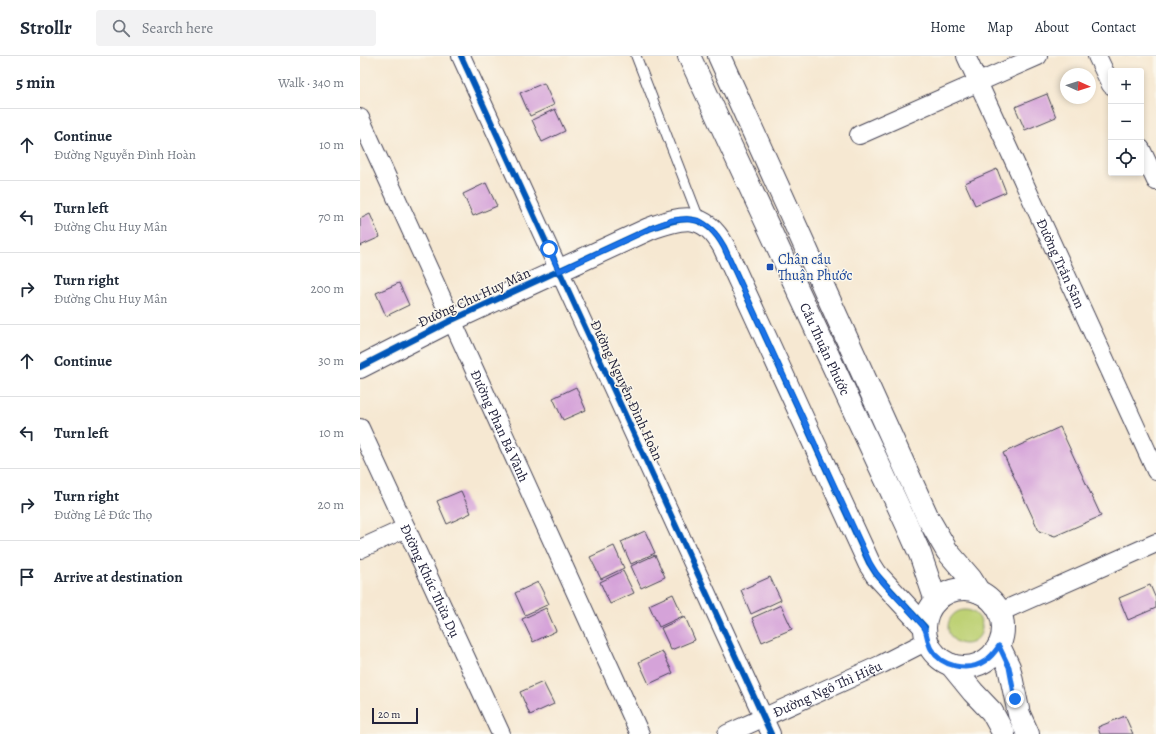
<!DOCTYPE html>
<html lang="en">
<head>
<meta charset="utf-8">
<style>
  body { margin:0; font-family:Alegreya,serif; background:#f2f2f3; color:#1f2937 }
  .controls { position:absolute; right:12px; top:12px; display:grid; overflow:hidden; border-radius:4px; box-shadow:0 2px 6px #0003 }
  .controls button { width:36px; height:36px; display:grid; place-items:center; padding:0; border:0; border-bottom:1px solid #e0e1e3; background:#fff; color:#1f2937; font:20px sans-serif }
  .compass { position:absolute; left:700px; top:12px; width:36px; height:36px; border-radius:50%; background:#fff; box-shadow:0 2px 6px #0003; rotate:93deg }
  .scale { position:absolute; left:12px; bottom:10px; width:46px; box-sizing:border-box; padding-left:4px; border:2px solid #22223b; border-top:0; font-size:11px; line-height:14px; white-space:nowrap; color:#22223b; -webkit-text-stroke:3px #fbf7ec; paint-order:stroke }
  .stop { position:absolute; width:12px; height:12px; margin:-9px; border:3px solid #1a73e8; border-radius:50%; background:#fff }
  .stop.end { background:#1a73e8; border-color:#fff; box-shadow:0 1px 4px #0008 }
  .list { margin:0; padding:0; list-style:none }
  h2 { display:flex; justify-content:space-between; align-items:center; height:52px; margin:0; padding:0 16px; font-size:17px }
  h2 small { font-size:13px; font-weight:400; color:#747a83 }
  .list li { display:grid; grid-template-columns:26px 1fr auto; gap:12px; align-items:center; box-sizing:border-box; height:72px; padding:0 16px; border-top:1px solid #e0e1e3 }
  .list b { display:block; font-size:15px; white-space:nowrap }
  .list p { margin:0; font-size:13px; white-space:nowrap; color:#747a83 }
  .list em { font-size:13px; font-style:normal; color:#747a83 }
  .icon { flex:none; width:22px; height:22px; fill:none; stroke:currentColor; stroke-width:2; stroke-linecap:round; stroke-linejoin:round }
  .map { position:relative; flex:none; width:796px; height:678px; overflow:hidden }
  header { display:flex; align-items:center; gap:24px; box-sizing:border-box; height:56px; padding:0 20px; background:#fff; border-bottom:1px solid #e0e1e3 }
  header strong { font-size:19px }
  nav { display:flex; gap:22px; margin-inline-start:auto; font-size:14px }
  .search { width:280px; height:36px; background:#f2f2f3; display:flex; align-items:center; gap:10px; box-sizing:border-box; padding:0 14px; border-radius:4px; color:#747a83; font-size:15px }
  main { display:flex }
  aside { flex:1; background:#fff }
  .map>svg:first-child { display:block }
</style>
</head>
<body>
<header>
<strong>Strollr</strong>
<div class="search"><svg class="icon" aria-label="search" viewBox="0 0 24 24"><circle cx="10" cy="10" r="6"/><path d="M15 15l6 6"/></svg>Search here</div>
<nav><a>Home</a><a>Map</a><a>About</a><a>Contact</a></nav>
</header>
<main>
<aside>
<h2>5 min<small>Walk · 340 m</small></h2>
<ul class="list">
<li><svg class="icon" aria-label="ahead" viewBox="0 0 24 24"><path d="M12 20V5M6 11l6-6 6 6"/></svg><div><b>Continue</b><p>Đường Nguyễn Đình Hoàn</p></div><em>10 m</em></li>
<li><svg class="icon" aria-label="left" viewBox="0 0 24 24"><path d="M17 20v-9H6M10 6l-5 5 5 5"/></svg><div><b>Turn left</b><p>Đường Chu Huy Mân</p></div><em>70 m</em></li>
<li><svg class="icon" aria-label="right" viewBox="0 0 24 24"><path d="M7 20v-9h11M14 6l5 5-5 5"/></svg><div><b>Turn right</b><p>Đường Chu Huy Mân</p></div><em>200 m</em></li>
<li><svg class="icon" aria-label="ahead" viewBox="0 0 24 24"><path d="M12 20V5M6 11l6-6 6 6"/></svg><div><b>Continue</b></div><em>30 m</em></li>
<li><svg class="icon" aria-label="left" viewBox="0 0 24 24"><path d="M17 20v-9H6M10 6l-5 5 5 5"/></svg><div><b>Turn left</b></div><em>10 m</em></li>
<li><svg class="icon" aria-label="right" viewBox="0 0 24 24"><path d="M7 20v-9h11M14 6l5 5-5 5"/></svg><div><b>Turn right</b><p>Đường Lê Đức Thọ</p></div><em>20 m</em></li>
<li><svg class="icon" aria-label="arrive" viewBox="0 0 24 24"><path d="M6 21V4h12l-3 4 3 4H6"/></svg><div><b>Arrive at destination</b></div></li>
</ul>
</aside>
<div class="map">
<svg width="796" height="678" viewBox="0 0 796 678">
  <rect width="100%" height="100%" fill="#fbf7ec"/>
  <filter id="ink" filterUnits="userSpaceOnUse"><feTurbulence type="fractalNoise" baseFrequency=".025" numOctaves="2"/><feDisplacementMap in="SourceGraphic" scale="8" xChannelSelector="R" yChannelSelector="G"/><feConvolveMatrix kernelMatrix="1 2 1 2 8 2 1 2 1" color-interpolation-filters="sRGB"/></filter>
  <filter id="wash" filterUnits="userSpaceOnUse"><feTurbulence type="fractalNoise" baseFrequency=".012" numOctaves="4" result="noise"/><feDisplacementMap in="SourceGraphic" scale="16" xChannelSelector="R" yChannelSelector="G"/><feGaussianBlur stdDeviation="0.9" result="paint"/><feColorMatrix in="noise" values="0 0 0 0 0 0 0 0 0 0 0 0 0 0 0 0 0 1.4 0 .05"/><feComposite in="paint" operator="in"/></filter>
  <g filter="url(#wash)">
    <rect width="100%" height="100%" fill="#f6e8d2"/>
    <path fill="#bed174" stroke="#707a58" d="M588 571a17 17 0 1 1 34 0a17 17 0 1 1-34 0Z"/>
    <g id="blocks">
      <path fill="#d5a3d9" d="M184 27 194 49 170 60 160 37Z
        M687 38 696 61 665 74 655 51Z
        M195 53 205 75 182 86 172 64Z
        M637 113 646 136 615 149 605 127Z
        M126 127 137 150 113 160 103 138Z
        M10 158 20 181 0 190V163Z
        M39 227 49 249 26 260 16 237Z
        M216 331 226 354 203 364 193 342Z
        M700 371 741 460 695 480 679 475 643 397Z
        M101 435 111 457 87 468 77 445Z
        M285 475 295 497 271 508 261 486Z
        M254 490 264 512 241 523 230 501Z
        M295 499 305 521 281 532 271 510Z
        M263 515 274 537 250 548 240 526Z
        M410 521 421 544 391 558 381 534Z
        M178 526 189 548 165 559 155 537Z
        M790 529 796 543V552L768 564 759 542Z
        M313 538 323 560 299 571 289 549Z
        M421 549 432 573 402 586 392 562Z
        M186 552 196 575 173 586 162 563Z
        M325 561 335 584 311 594 301 572Z
        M302 595 313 617 289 628 279 606Z
        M183 626 194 648 170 659 160 636Z
        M765 660 773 678H740L738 671Z"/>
    </g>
  </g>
  <g filter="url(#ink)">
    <use href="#blocks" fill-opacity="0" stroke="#424052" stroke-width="1"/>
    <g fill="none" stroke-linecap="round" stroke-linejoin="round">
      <g stroke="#424052" stroke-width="11">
        <path id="lane" d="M276 0 340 165"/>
      </g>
      <g stroke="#424052" stroke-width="20">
        <g id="street">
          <path d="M101 0 411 678"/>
          <path id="s1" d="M606 0 796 415"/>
          <path d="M737 0 751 29"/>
          <path id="s2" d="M0 62 280 678"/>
          <path d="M499 79 678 0"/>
          <path d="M781 93 796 125"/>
          <path id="s3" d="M0 372 141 678"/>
          <path d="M0 493 46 472"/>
          <path d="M640 556 796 487"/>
          <path id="s4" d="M367 678 522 608 567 585"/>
        </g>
      </g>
      <g stroke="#424052" stroke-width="24">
        <path id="secondary" d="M0 311 92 264 289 173C324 160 344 155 364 191L509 507 516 518 565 571"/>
      </g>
      <g stroke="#424052" stroke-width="24">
        <g id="primary">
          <path id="s5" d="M329 0 547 469 560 498 576 545"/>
          <path d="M359 0 568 462 587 495 611 523 619 536"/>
          <circle cx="604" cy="572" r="39"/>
          <path d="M639 590 649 611 659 658 668 678"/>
          <path d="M591 609 613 636 632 656 644 678"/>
        </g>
      </g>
      <use href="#lane" stroke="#fff" stroke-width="9"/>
      <use href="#street" stroke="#fff" stroke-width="18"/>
      <use href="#secondary" stroke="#fff" stroke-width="22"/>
      <use href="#primary" stroke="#fff" stroke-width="22"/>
      <g stroke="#fbf7ec" stroke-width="8">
        <path id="cycleway" d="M101 0 411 678
          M0 311 92 264 289 173C324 160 344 155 364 191L509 507 516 518 565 571"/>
      </g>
      <use href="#cycleway" stroke="#0057b8" stroke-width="6"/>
    </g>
  </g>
  <g fill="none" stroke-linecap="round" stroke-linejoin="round" filter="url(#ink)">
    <path stroke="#1a73e8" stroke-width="5" d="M189 193 199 215 289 173 312 164 326 163 340 165 350 172 358 181 364 191 510 507C523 531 546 548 563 570 567 574 567 586 571 593 581 610 607 617 625 605 631 601 635 596 639 590L649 611 655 643"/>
  </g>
  <rect fill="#1a4fb4" stroke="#fbf7ec" stroke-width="1.5" x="406" y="207" width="8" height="8" rx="2"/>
  <g text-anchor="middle" stroke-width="3" stroke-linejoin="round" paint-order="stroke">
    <g font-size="14" fill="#164399" stroke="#fbf7ec" text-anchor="start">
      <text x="418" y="208">Chân cầu<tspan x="418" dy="16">Thuận Phước</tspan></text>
    </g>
    <g font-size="14" fill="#22223b" stroke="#fbf7ec">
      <text dy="5" stroke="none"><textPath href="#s1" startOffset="228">Đường Trần Sâm</textPath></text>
      <text transform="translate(114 241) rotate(-25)" y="5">Đường Chu Huy Mân</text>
      <text dy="5" stroke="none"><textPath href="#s5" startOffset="323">Cầu Thuận Phước</textPath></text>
      <text transform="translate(267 334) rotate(65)" y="5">Đường Nguyễn Đình Hoàn</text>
      <text dy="5" stroke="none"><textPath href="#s2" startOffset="338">Đường Phan Bá Vành</textPath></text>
      <text dy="5" stroke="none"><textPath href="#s3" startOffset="168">Đường Khúc Thừa Dụ</textPath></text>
      <text dy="5" stroke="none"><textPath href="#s4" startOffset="110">Đường Ngô Thì Hiệu</textPath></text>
    </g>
  </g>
</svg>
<div class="controls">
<button>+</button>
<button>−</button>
<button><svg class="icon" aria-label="locate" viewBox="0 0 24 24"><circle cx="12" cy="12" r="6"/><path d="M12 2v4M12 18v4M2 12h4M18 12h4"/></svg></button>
</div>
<svg class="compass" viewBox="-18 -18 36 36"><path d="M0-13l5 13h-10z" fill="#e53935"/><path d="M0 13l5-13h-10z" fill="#747a83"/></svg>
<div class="scale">20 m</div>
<div class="stop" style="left:189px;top:193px"></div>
<div class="stop end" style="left:655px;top:643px"></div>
</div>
</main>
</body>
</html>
